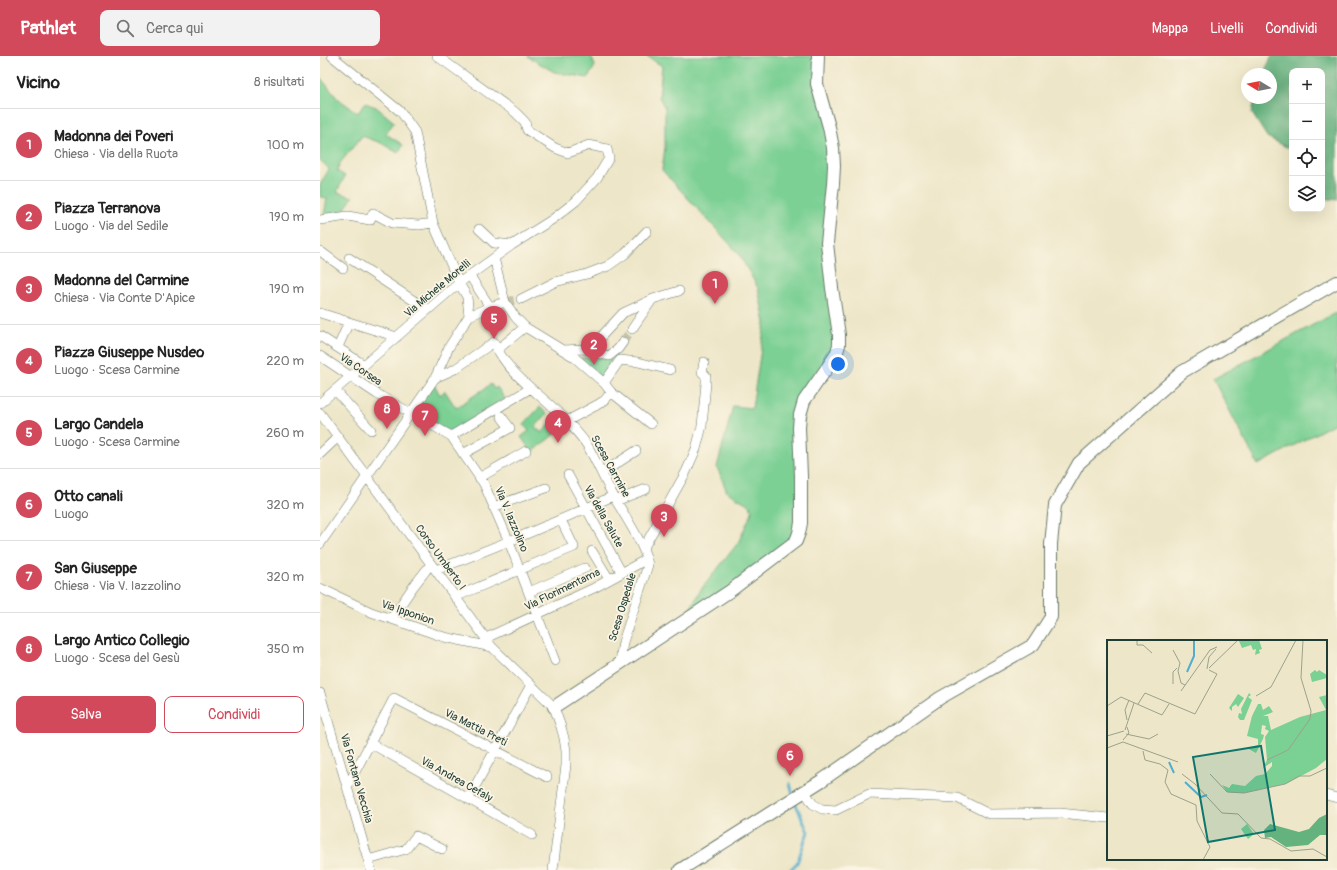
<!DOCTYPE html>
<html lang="it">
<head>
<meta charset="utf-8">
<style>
  body { margin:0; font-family:Pangolin,sans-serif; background:#f2f2f2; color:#222 }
  .controls { position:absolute; right:12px; top:12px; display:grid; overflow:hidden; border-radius:8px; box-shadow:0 4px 16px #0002 }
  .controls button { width:36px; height:36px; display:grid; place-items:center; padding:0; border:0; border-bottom:1px solid #e0e0e0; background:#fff; color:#222; font:20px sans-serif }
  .compass { position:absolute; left:921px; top:12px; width:36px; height:36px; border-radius:50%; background:#fff; box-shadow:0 4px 16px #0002; rotate:280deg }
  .you { position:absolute; left:518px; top:308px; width:14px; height:14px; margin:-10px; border:3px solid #fff; border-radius:50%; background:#1a73e8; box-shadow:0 0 0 6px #1a73e833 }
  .badge { display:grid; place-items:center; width:26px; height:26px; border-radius:50%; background:#d1495b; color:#fff; font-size:13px; font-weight:700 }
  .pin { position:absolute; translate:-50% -33px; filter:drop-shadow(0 1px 2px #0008) }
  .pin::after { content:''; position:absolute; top:21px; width:14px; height:12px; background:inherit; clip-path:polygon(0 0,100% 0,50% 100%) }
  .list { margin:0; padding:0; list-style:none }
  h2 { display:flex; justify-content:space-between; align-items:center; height:52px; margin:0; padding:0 16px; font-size:17px }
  h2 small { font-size:13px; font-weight:400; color:#767676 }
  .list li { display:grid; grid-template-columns:26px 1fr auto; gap:12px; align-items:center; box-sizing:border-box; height:72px; padding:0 16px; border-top:1px solid #e0e0e0 }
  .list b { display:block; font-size:15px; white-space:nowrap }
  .list p { margin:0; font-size:13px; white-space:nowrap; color:#767676 }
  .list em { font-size:13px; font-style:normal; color:#767676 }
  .actions { display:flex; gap:8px; padding:12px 16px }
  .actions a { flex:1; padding:9px 0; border:1px solid #d1495b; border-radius:8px; text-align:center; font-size:14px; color:#d1495b }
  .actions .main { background:#d1495b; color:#fff }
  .icon { flex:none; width:22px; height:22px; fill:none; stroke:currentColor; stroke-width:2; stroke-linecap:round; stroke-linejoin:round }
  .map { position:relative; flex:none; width:1017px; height:814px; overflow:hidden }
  header { display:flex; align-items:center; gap:24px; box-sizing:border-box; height:56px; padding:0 20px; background:#d1495b; color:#fff }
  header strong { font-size:19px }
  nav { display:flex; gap:22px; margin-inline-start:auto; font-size:14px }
  .search { width:280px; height:36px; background:#f2f2f2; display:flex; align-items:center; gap:10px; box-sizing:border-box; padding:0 14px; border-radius:8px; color:#767676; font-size:15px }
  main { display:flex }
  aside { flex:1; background:#fff }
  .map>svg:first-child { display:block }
</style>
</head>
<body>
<header>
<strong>Pathlet</strong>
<div class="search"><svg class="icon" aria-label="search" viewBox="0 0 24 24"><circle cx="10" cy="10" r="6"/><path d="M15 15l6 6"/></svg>Cerca qui</div>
<nav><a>Mappa</a><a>Livelli</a><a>Condividi</a></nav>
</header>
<main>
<aside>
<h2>Vicino<small>8 risultati</small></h2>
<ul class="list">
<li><span class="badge">1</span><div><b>Madonna dei Poveri</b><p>Chiesa · Via della Ruota</p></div><em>100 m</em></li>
<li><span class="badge">2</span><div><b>Piazza Terranova</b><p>Luogo · Via del Sedile</p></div><em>190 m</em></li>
<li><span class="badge">3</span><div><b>Madonna del Carmine</b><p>Chiesa · Via Conte D'Apice</p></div><em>190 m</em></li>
<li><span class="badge">4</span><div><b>Piazza Giuseppe Nusdeo</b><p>Luogo · Scesa Carmine</p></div><em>220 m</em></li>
<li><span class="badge">5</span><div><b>Largo Candela</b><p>Luogo · Scesa Carmine</p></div><em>260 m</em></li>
<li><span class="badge">6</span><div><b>Otto canali</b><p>Luogo</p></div><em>320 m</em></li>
<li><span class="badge">7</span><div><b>San Giuseppe</b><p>Chiesa · Via V. Iazzolino</p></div><em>320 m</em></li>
<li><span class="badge">8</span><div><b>Largo Antico Collegio</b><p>Luogo · Scesa del Gesù</p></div><em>350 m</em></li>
</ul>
<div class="actions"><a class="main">Salva</a><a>Condividi</a></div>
</aside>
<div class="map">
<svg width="1017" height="814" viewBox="0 0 1017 814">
  <rect width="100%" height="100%" fill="#fcf5e5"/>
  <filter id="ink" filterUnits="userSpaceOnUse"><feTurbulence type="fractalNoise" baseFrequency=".025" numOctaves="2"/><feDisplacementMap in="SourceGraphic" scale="8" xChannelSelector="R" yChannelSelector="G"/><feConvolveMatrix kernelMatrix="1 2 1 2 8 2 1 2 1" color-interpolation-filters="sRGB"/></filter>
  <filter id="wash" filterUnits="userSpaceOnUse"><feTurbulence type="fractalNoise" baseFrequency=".012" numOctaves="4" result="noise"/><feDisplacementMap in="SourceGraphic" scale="16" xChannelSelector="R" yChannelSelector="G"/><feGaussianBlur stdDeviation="0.9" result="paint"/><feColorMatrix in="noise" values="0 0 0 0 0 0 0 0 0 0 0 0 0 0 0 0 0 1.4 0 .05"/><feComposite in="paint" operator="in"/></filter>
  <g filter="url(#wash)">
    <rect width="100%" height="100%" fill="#ede6c8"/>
    <path fill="#7bd094" stroke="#4d8664" d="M207 0H271L275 10 268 22 234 16Z
      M327 0H498L509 71 508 173 519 289 484 345 479 477 364 565 379 536 418 487 432 456 430 449 407 436 397 411 413 350 432 352 445 267 438 232 419 198 342 114 345 91V52L339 41 342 10Z
      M0 21 17 42 38 57 45 47 56 51 74 66 66 78 83 89 78 97 61 87 42 80 20 107 17 115 25 120 17 136 33 141 21 158 4 160 7 142 0 141V129L9 113 0 104Z
      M1017 256V366L938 409 893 323Z
      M260 302H291L290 308 281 322Z
      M114 328 120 339 125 335 136 352 171 328 174 333 177 331 185 343 130 376 95 357Z
      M220 351 227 358 215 371 222 377 230 368 235 372 236 377 212 396 201 381 209 375 204 369 205 367Z"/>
    <path fill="#64b27e" stroke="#427859" d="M952 0H1017V144L1002 142V15H972V94L947 81 932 57 935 42H951V18H943Z"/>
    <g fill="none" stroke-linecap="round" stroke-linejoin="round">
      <path stroke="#51aecf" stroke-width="2.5" d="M470 727 473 739
        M470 814 477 807 488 776 475 746"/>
    </g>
  </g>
  <g filter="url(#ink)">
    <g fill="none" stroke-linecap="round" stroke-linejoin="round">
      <path stroke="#c4c4aa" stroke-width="9" stroke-dasharray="9 4.5" stroke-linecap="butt" d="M185 246 201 243
        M303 286 312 273"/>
      <g stroke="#677868" stroke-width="10">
        <path id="minor" d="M12 0 81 56 95 76 113 167 139 227 147 241 149 260
          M0 164 28 160 50 164 53 157 72 167 99 169 113 167
          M159 173 174 187 192 189
          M0 195 23 212
          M29 202 108 254
          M174 202 185 246 196 262 205 271 254 301 284 327 291 336 331 368
          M150 220 170 251
          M201 243 235 226 267 218 288 210 305 198 327 175
          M0 257 77 281
          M312 273 332 244
          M0 280 44 309
          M18 291 29 266
          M264 293 289 300 298 293 303 286
          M177 294 205 271
          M243 294 264 293 278 284 303 257 333 243 359 235
          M0 300 57 338 131 380 164 428 189 486 235 605
          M115 322 135 313 174 286C188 320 223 339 248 366 254 373 262 381 267 389 277 406 284 424 294 441 304 459 325 489 328 509L303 586 300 606
          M284 327 300 304 318 306 350 314
          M15 334 51 374
          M0 347 139 227 192 189 233 163 256 145 277 122 289 102 287 93 269 89 248 97 235 92 207 74 205 66 195 56 117 0
          M0 357 172 591 234 651 241 671 244 682 246 695V709L233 814
          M247 365 277 349 285 344 291 336
          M131 380 211 332
          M0 398 18 381
          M143 398 190 372 181 360
          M282 417 316 395
          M248 419 299 512
          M159 422 206 395
          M296 445 326 433
          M173 451 226 432
          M0 488 115 322 129 291 149 260 170 251 185 246
          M323 493 366 416 376 393 382 370 386 327V320L382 316 384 306
          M272 495 289 523
          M116 514C176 491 235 467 293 440
          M0 532 51 556 124 581 172 591
          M209 536 265 512
          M135 541 254 491 241 464
          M71 563 93 531 111 508
          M166 582 274 532 327 503
          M0 637 51 814
          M50 687 212 779
          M27 731 74 642 227 721
          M485 736 493 748 502 753 516 754 549 738 637 742 669 758 740 757 788 762
          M1006 739 1017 742
          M148 743 211 629
          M48 804 86 793 96 780 122 793"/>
      </g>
      <g stroke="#677868" stroke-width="14">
        <path id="tertiary" d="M234 651 410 535 464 494 476 485 479 477 481 467V420L479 372 480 359 484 345 516 299 519 289V279L512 232 507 187 513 128 514 110 513 92 509 71 497 28 498 0
          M360 814 501 725 620 642 713 589 731 561V488L735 449 759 407 862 316 1017 226"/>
      </g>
      <use href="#minor" stroke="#fff" stroke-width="9"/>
      <use href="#tertiary" stroke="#fff" stroke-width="12"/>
    </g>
  </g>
  <g text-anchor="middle" stroke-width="3.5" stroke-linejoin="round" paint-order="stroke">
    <g font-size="11" fill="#1f3d34" stroke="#fcf5e5">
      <text transform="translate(117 232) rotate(-40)" y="4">Via Michele Morelli</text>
      <text transform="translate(41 313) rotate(34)" y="4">Via Corsea</text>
      <text transform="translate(291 410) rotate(61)" y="4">Scesa Carmine</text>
      <text transform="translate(284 460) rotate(61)" y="4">Via della Salute</text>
      <text transform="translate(192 463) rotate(67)" y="4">Via V. Iazzolino</text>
      <text transform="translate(121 501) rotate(54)" y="4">Corso Umberto I</text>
      <text transform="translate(242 533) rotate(-26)" y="4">Via Florimentama</text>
      <text transform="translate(302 551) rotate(-73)" y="4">Scesa Ospedale</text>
      <text transform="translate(88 556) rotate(19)" y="4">Via Ipponion</text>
      <text transform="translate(156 671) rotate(27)" y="4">Via Mattia Preti</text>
      <text transform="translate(37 722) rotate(74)" y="4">Via Fontana Vecchia</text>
      <text transform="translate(137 723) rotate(29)" y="4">Via Andrea Cefaly</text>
    </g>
  </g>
  <g transform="translate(787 584)">
    <rect width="220" height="220" fill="#ede6c8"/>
    <path d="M152 0 155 9 152 10 153 13 148 15 149 9 146 10 144 5 135 8 132 1ZM208 30 210 32 212 30 220 35V38L205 42 203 34ZM142 53 144 55 141 57 145 60 137 80H133L131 77 132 73 135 74 134 69ZM131 54 137 58 131 67 129 64 125 67V71L122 68ZM220 55V119L209 128 179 144 136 153 120 152 115 145 122 148 125 144 138 146 149 136 158 134 165 126V122L156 128 160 120 158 97 162 91 158 89 159 86 155 85 154 94 157 95 156 99 149 113 140 108 151 105V99L140 96 145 76 151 64H154L156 70 162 66 166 72 156 76H161L164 90 193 77 219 70 212 57ZM140 184 147 194 141 199 134 189Z" fill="#7bd094"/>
    <path d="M220 174V195H213L201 205 179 207 164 197 158 198 157 190 163 184 192 192 202 189 212 178Z" fill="#64b27e"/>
    <path fill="none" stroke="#51aecf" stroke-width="2" d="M80 32 87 16V0M62 122 67 133M78 142 94 157 100 155"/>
    <path fill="none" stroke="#9ba28d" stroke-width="1" d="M30 0V5H36L45 13M66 10 73 23 71 31 74 43 78 45M102 28 131 0M100 29 102 17 109 9M66 44V32L70 28M74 51 103 10 110 7M149 56 164 47 189 0M31 64 38 53 88 74 110 34 102 30M0 66 14 57 55 75 62 64M20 80 18 70 22 60M18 90 27 63M19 94 42 99 51 94M0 96 17 91M16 100 22 93 20 87M16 102 71 122M0 108 16 102M36 111 38 120 53 124 61 130 58 142 64 154 89 165 90 181 103 207 96 220M160 120 181 110 203 79 204 71 194 38 196 0M75 134 88 144 115 173 131 174 154 198 163 199 184 211 206 209 220 217M103 134 120 152 137 153 178 144 192 136H203L220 128"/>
    <path fill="#0f766e" fill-opacity="0.15" stroke="#0f766e" stroke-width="2" d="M154 106 168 190 101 202 86 117Z"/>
    <rect width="220" height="220" fill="none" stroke="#1f3d34" stroke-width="2"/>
  </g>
</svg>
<div class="controls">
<button>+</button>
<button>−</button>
<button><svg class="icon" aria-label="locate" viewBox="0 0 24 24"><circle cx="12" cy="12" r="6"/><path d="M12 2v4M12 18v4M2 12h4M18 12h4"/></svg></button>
<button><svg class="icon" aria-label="layers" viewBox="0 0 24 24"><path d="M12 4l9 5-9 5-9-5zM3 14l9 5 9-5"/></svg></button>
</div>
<svg class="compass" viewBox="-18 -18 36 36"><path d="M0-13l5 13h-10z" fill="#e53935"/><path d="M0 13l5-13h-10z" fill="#767676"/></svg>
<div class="you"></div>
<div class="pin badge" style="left:395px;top:248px">1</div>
<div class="pin badge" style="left:274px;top:309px">2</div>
<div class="pin badge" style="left:344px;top:481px">3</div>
<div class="pin badge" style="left:238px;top:387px">4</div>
<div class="pin badge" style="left:174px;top:283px">5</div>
<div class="pin badge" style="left:470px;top:720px">6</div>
<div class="pin badge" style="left:105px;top:380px">7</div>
<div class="pin badge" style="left:67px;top:373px">8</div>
</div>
</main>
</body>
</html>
